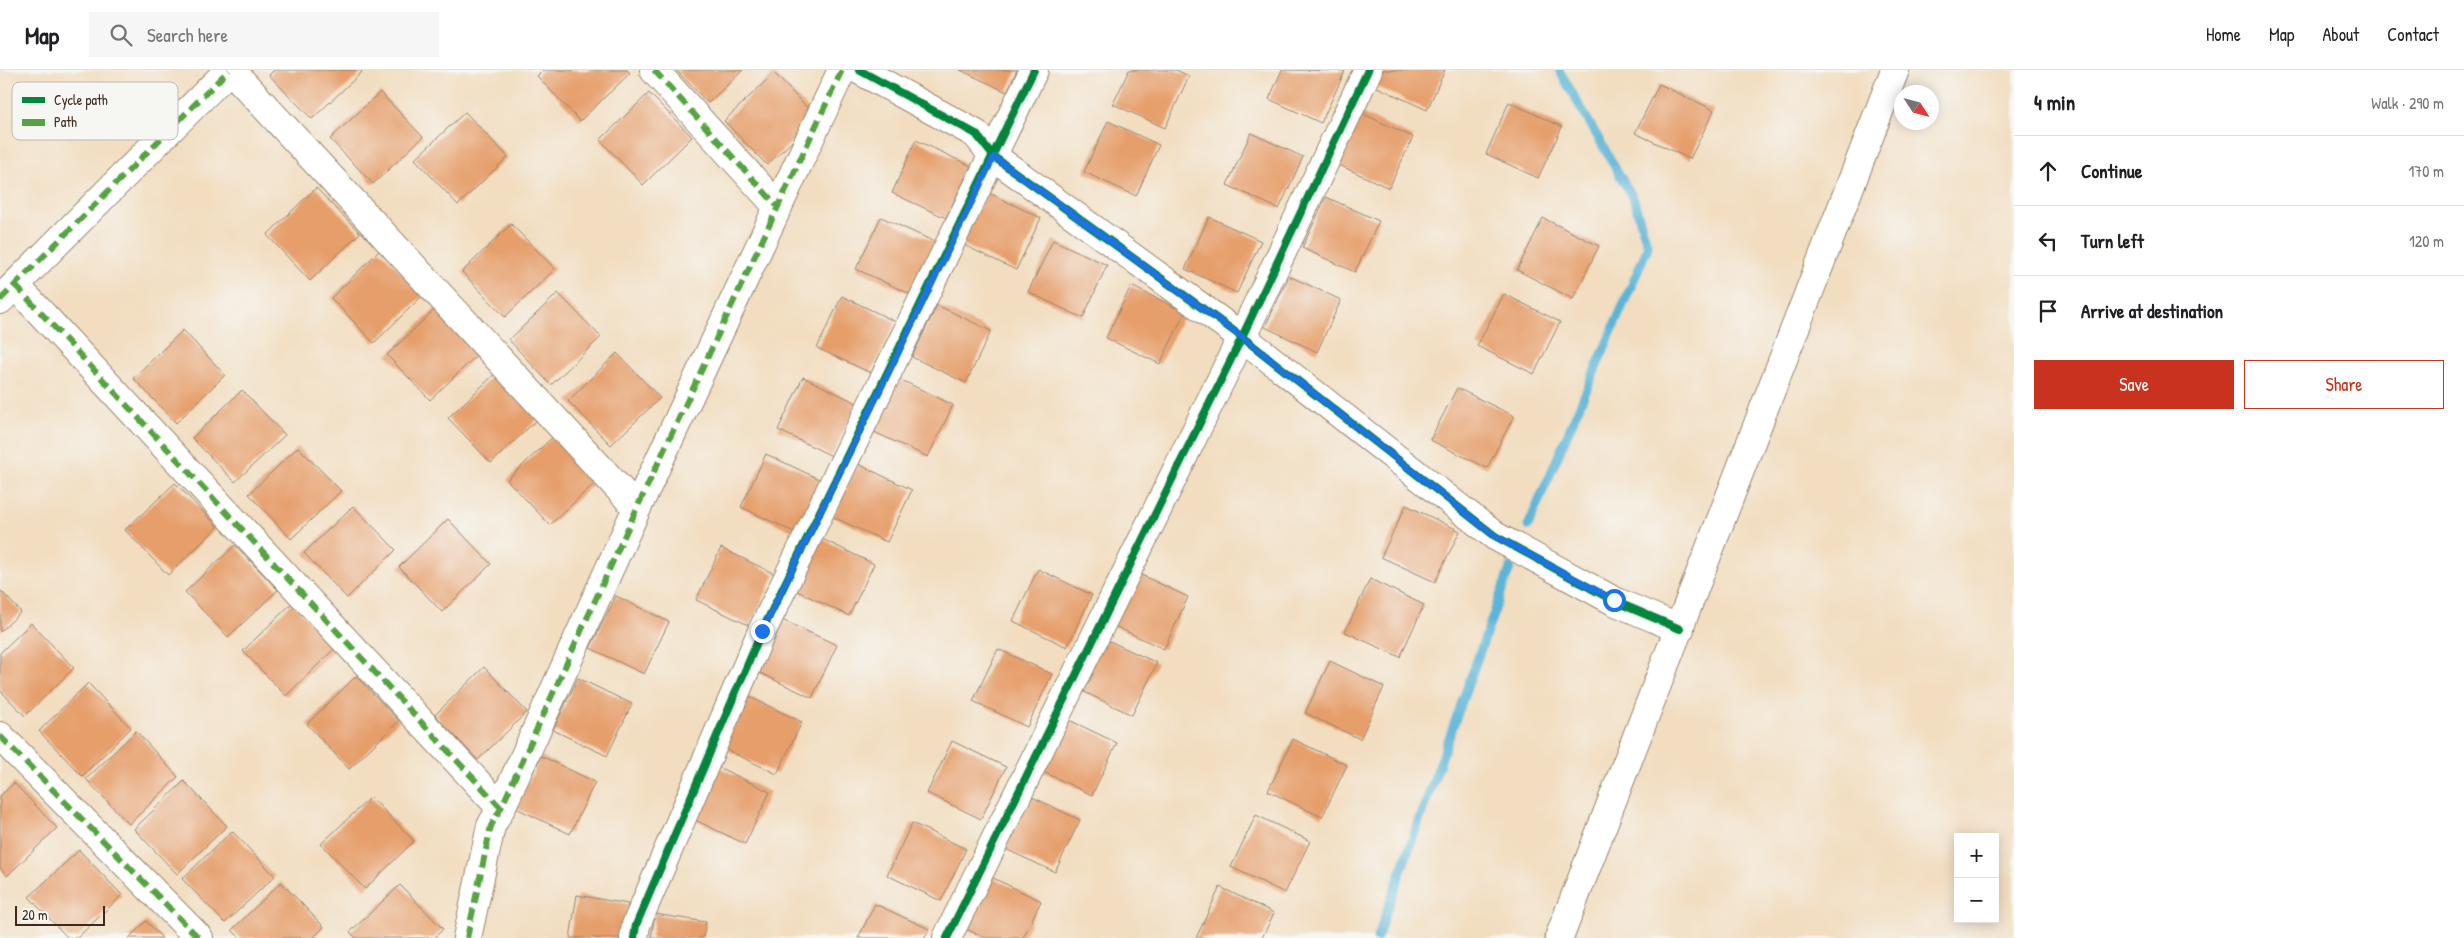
<!DOCTYPE html>
<html lang="en">
<head>
<meta charset="utf-8">
<style>
  body { margin:0; font-family:"Patrick Hand",sans-serif; background:#f6f6f6; color:#202124 }
  .controls { position:absolute; right:15px; bottom:15px; display:grid; overflow:hidden; border-radius:0px; box-shadow:0 2px 12px #0003 }
  .controls button { width:45px; height:45px; display:grid; place-items:center; padding:0; border:0; border-bottom:1px solid #e0e0e0; background:#fff; color:#202124; font:25px sans-serif }
  .compass { position:absolute; left:1894px; top:15px; width:45px; height:45px; border-radius:50%; background:#fff; box-shadow:0 2px 12px #0003; rotate:126deg }
  .scale { position:absolute; left:15px; bottom:12px; width:90px; box-sizing:border-box; padding-left:5px; border:2px solid #3b2a1e; border-top:0; font-size:14px; line-height:18px; white-space:nowrap; color:#3b2a1e; -webkit-text-stroke:4px #f6f6f2; paint-order:stroke }
  .stop { position:absolute; width:15px; height:15px; margin:-11px; border:4px solid #1a73e8; border-radius:50%; background:#fff }
  .stop.end { background:#1a73e8; border-color:#fff; box-shadow:0 1px 5px #0008 }
  .list { margin:0; padding:0; list-style:none }
  h2 { display:flex; justify-content:space-between; align-items:center; height:65px; margin:0; padding:0 20px; font-size:21px }
  h2 small { font-size:16px; font-weight:400; color:#757577 }
  .list li { display:grid; grid-template-columns:32px 1fr auto; gap:15px; align-items:center; box-sizing:border-box; height:70px; padding:0 20px; border-top:1px solid #e0e0e0 }
  .list b { display:block; font-size:19px; white-space:nowrap }
  .list em { font-size:16px; font-style:normal; color:#757577 }
  .actions { display:flex; gap:10px; padding:15px 20px }
  .actions a { flex:1; padding:11px 0; border:1px solid #c8321e; border-radius:0px; text-align:center; font-size:18px; color:#c8321e }
  .actions .main { background:#c8321e; color:#fff }
  .icon { flex:none; width:28px; height:28px; fill:none; stroke:currentColor; stroke-width:2; stroke-linecap:round; stroke-linejoin:round }
  .map { position:relative; flex:none; width:2014px; height:868px; overflow:hidden }
  header { display:flex; align-items:center; gap:30px; box-sizing:border-box; height:70px; padding:0 25px; background:#fff; border-bottom:1px solid #e0e0e0 }
  header strong { font-size:24px }
  nav { display:flex; gap:28px; margin-inline-start:auto; font-size:18px }
  .search { width:350px; height:45px; background:#f6f6f6; display:flex; align-items:center; gap:12px; box-sizing:border-box; padding:0 18px; border-radius:0px; color:#757577; font-size:19px }
  main { display:flex }
  aside { flex:1; background:#fff }
  .map>svg:first-child { display:block }
</style>
</head>
<body>
<header>
<strong>Map</strong>
<div class="search"><svg class="icon" aria-label="search" viewBox="0 0 24 24"><circle cx="10" cy="10" r="6"/><path d="M15 15l6 6"/></svg>Search here</div>
<nav><a>Home</a><a>Map</a><a>About</a><a>Contact</a></nav>
</header>
<main>
<div class="map">
<svg width="2014" height="868" viewBox="0 0 2014 868">
  <rect width="100%" height="100%" fill="#f6f6f2"/>
  <filter id="ink" filterUnits="userSpaceOnUse"><feTurbulence type="fractalNoise" baseFrequency=".02" numOctaves="2"/><feDisplacementMap in="SourceGraphic" scale="10" xChannelSelector="R" yChannelSelector="G"/><feConvolveMatrix kernelMatrix="1 2 1 2 8 2 1 2 1" color-interpolation-filters="sRGB"/></filter>
  <filter id="wash" filterUnits="userSpaceOnUse"><feTurbulence type="fractalNoise" baseFrequency=".0096" numOctaves="4" result="noise"/><feDisplacementMap in="SourceGraphic" scale="20" xChannelSelector="R" yChannelSelector="G"/><feGaussianBlur stdDeviation="1.12" result="paint"/><feColorMatrix in="noise" values="0 0 0 0 0 0 0 0 0 0 0 0 0 0 0 0 0 1.4 0 .05"/><feComposite in="paint" operator="in"/></filter>
  <g filter="url(#wash)">
    <rect width="100%" height="100%" fill="#f2ddc0"/>
    <g fill="none" stroke-linecap="round" stroke-linejoin="round">
      <path stroke="#5ab6d8" stroke-width="9" d="M1528 456 1648 177 1634 130 1559 0
        M1377 868 1510 498"/>
    </g>
    <g id="blocks">
      <path fill="#e69e6b" d="M274 0H360L362 2 312 49 269 5Z
        M543 0H627L630 3 580 51 537 6Z
        M676 0H743L708 33Z
        M960 0H1017L1007 22Z
        M1129 0H1176L1189 6 1165 58 1113 34Z
        M1282 0 1345 1 1321 53 1269 29Z
        M1382 0H1445L1427 40 1375 16Z
        M774 3 817 48 767 95 724 51Z
        M1659 14 1714 40 1690 89 1635 63Z
        M380 22 423 67 373 114 330 69Z
        M649 23 692 67 643 115 600 70Z
        M1509 32 1562 57 1538 108 1486 84Z
        M465 42 508 87 458 135 415 89Z
        M1361 43 1413 67 1389 118 1337 94Z
        M1108 51 1159 75 1136 126 1084 102Z
        M1251 63 1303 87 1279 139 1227 115Z
        M916 70 971 96 946 148 892 123Z
        M316 118 360 163 310 211 267 165Z
        M987 122 1041 148 1016 200 962 174Z
        M1326 127 1379 151 1355 202 1302 178Z
        M881 147 935 172 910 224 856 199Z
        M1209 147 1261 171 1237 223 1185 199Z
        M1543 148 1599 176 1573 229 1517 200Z
        M511 154 555 199 505 247 462 202Z
        M1053 170 1107 195 1083 248 1028 222Z
        M380 180 423 225 374 273 331 228Z
        M1289 206 1341 230 1317 282 1265 257Z
        M1131 216 1185 242 1160 294 1106 268Z
        M558 223 601 267 551 315 509 270Z
        M1504 224 1560 252 1534 304 1477 276Z
        M842 226 896 252 871 303 817 278Z
        M937 235 991 261 966 313 912 287Z
        M436 238 479 283 430 330 387 285Z
        M183 260 225 305 176 353 133 308Z
        M617 283 660 328 611 375 568 331Z
        M498 301 541 346 491 393 448 348Z
        M803 307 857 333 832 386 778 360Z
        M899 309 953 335 928 387 874 362Z
        M1457 318 1514 346 1487 398 1430 370Z
        M242 320 285 365 235 412 192 368Z
        M557 363 600 408 550 455 507 410Z
        M298 377 341 421 291 469 249 424Z
        M766 384 821 410 796 463 741 437Z
        M858 394 912 420 887 472 833 447Z
        M175 413 218 457 168 505 125 460Z
        M1406 435 1460 461 1435 512 1381 487Z
        M353 436 396 480 347 528 304 483Z
        M448 449 491 494 442 542 399 497Z
        M820 468 874 494 849 546 795 520Z
        M235 475 278 520 228 567 185 522Z
        M721 478 775 504 750 556 696 530Z
        M1038 499 1092 525 1067 577 1013 551Z
        M1135 502 1188 527 1164 579 1110 554Z
        M1370 509 1424 535 1400 587 1345 562Z
        M0 520 21 542 0 562Z
        M616 526 669 552 644 604 590 578Z
        M292 533 335 578 286 626 243 581Z
        M782 550 837 575 812 628 758 602Z
        M31 553 74 598 25 646 0 620V583Z
        M1103 568 1157 593 1132 645 1078 619Z
        M998 579 1052 604 1027 657 973 631Z
        M1330 591 1384 617 1360 669 1305 643Z
        M484 597 527 642 478 690 435 645Z
        M356 606 399 651 349 699 307 654Z
        M578 608 632 634 607 686 553 660Z
        M88 613 131 658 82 706 39 661Z
        M748 626 802 652 777 704 723 678Z
        M1063 647 1117 673 1092 725 1039 700Z
        M136 661 178 707 129 754 86 709Z
        M1293 669 1347 695 1322 747 1268 721Z
        M952 671 1006 697 981 749 927 723Z
        M541 686 595 712 570 764 516 738Z
        M716 696 770 722 745 774 691 748Z
        M184 711 227 756 177 804 134 759Z
        M14 713 57 758 7 806 0 798V726Z
        M1026 724 1080 750 1055 802 1001 777Z
        M371 727 414 771 365 819 321 774Z
        M1256 745 1310 771 1285 823 1231 797Z
        M912 753 966 779 941 831 887 805Z
        M232 761 275 806 225 853 182 809Z
        M79 780 122 825 77 868H68L29 827Z
        M987 805 1041 831 1023 868H985L962 857Z
        M281 812 324 857 313 868H240L232 860Z
        M400 815 443 859 434 868H356L350 862Z
        M1220 817 1274 843 1262 868H1196Z
        M577 825 628 834 622 868H570Z
        M875 834 929 859 925 868H858Z
        M655 844 706 852 703 868H651Z
        M146 851 162 868H129Z"/>
    </g>
  </g>
  <g filter="url(#ink)">
    <use href="#blocks" fill-opacity="0" stroke="#96846f" stroke-width="1"/>
    <g fill="none" stroke-linecap="round" stroke-linejoin="round">
      <g stroke="#96846f" stroke-width="30">
        <path id="street" d="M231 0 637 438
          M654 0 778 137
          M859 0 976 64 994 87 1242 267 1495 466 1614 531 1680 559
          M15 215 501 738
          M0 230 229 0
          M0 666 199 868
          M467 868 491 756 501 738 637 438 842 0
          M634 868 636 855 762 561 1034 0
          M947 868 1242 267 1368 0"/>
      </g>
      <g stroke="#96846f" stroke-width="30">
        <path id="secondary" d="M1559 868 1895 0"/>
      </g>
      <use href="#street" stroke="#fff" stroke-width="28"/>
      <use href="#secondary" stroke="#fff" stroke-width="28"/>
      <path stroke="#54a441" stroke-width="6" stroke-dasharray="12 6" stroke-linecap="butt" d="M654 0 778 137
        M15 215 501 738
        M0 230 229 0
        M0 666 199 868
        M467 868 491 756 501 738 637 438 842 0"/>
      <g stroke="#f6f6f2" stroke-width="11">
        <path id="cycleway" d="M859 0 976 64 994 87 1242 267 1495 466 1614 531 1680 559
          M634 868 636 855 762 561 1034 0
          M947 868 1242 267 1368 0"/>
      </g>
      <use href="#cycleway" stroke="#00873e" stroke-width="8"/>
    </g>
  </g>
  <g fill="none" stroke-linecap="round" stroke-linejoin="round" filter="url(#ink)">
    <path stroke="#1a73e8" stroke-width="6" d="M762 561 994 87 1242 267 1495 466 1614 530"/>
  </g>
  <rect x="12" y="12" width="166" height="58" rx="8" fill="#f6f6f2" stroke="#beb9b2" stroke-width="1"/>
  <rect x="22" y="27" width="23" height="6" fill="#00873e"/>
  <rect x="22" y="49" width="23" height="7" fill="#54a441"/>
  <g font-size="14" fill="#3b2a1e">
    <text x="54" y="35">Cycle path</text>
    <text x="54" y="57">Path</text>
  </g>
</svg>
<div class="controls">
<button>+</button>
<button>−</button>
</div>
<svg class="compass" viewBox="-18 -18 36 36"><path d="M0-13l5 13h-10z" fill="#e53935"/><path d="M0 13l5-13h-10z" fill="#757577"/></svg>
<div class="scale">20 m</div>
<div class="stop" style="left:1614px;top:530px"></div>
<div class="stop end" style="left:762px;top:561px"></div>
</div>
<aside>
<h2>4 min<small>Walk · 290 m</small></h2>
<ul class="list">
<li><svg class="icon" aria-label="ahead" viewBox="0 0 24 24"><path d="M12 20V5M6 11l6-6 6 6"/></svg><div><b>Continue</b></div><em>170 m</em></li>
<li><svg class="icon" aria-label="left" viewBox="0 0 24 24"><path d="M17 20v-9H6M10 6l-5 5 5 5"/></svg><div><b>Turn left</b></div><em>120 m</em></li>
<li><svg class="icon" aria-label="arrive" viewBox="0 0 24 24"><path d="M6 21V4h12l-3 4 3 4H6"/></svg><div><b>Arrive at destination</b></div></li>
</ul>
<div class="actions"><a class="main">Save</a><a>Share</a></div>
</aside>
</main>
</body>
</html>
